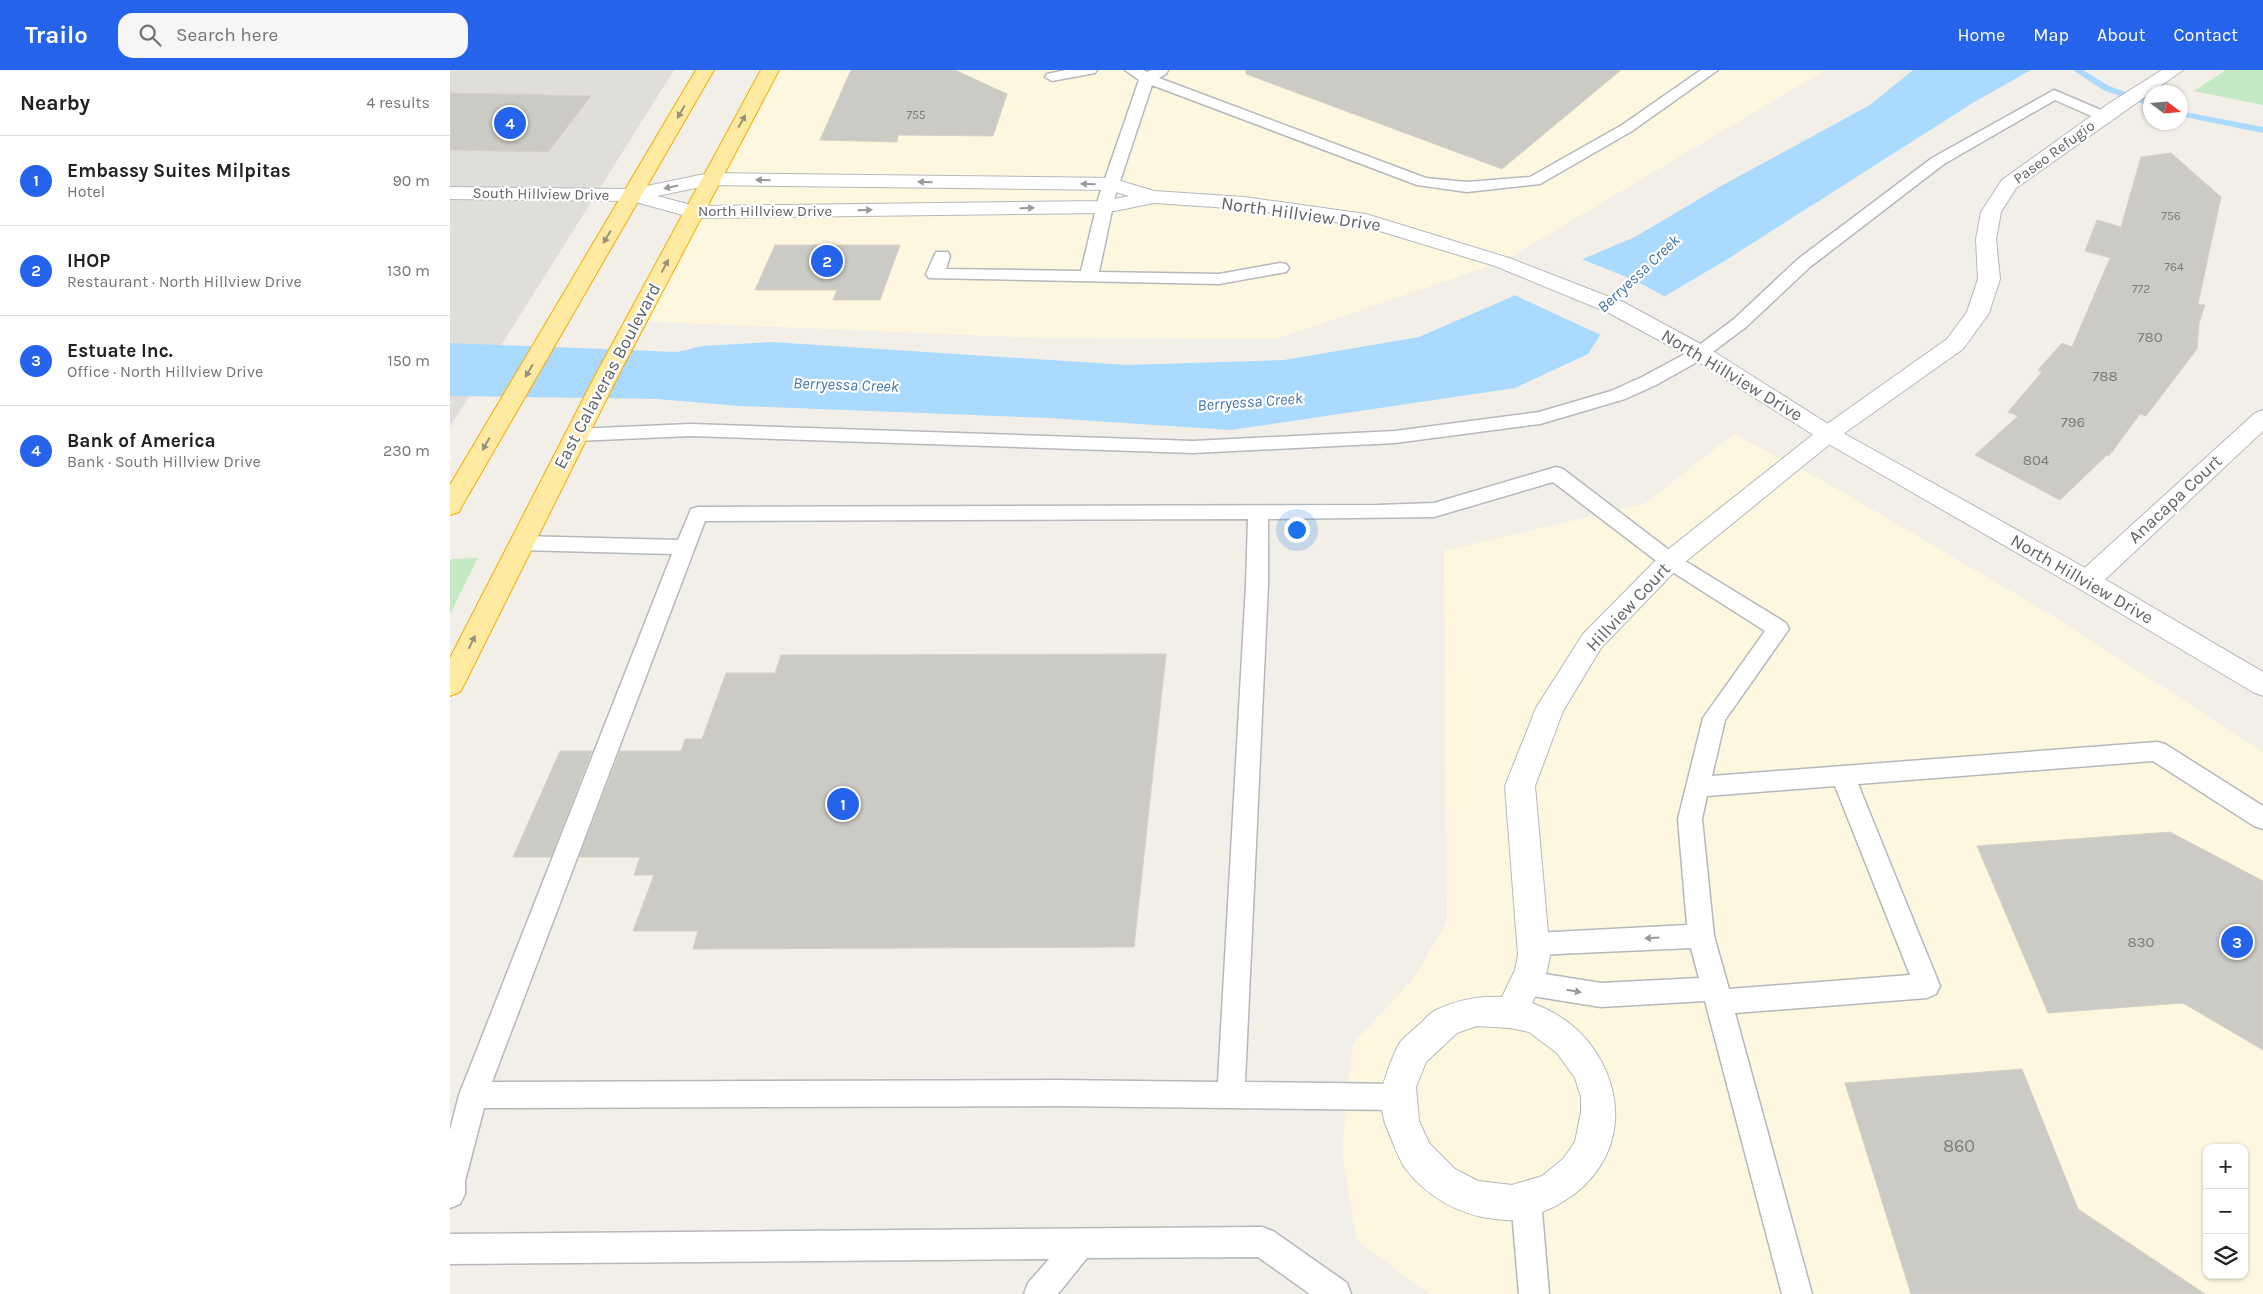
<!DOCTYPE html>
<html lang="en">
<head>
<meta charset="utf-8">
<style>
  body { margin:0; font-family:Karla,sans-serif; background:#f6f6f6; color:#202124 }
  .controls { position:absolute; right:15px; bottom:15px; display:grid; overflow:hidden; border-radius:10px; box-shadow:0 1px 4px #0004 }
  .controls button { width:45px; height:45px; display:grid; place-items:center; padding:0; border:0; border-bottom:1px solid #e0e0e0; background:#fff; color:#202124; font:25px sans-serif }
  .compass { position:absolute; left:1693px; top:15px; width:45px; height:45px; border-radius:50%; background:#fff; box-shadow:0 1px 4px #0004; rotate:106deg }
  .you { position:absolute; left:846px; top:459px; width:18px; height:18px; margin:-12px; border:4px solid #fff; border-radius:50%; background:#1a73e8; box-shadow:0 0 0 8px #1a73e833 }
  .badge { display:grid; place-items:center; width:32px; height:32px; border-radius:50%; background:#2563eb; color:#fff; font-size:16px; font-weight:700 }
  .pin { position:absolute; translate:-50% -50%; border:2px solid #fff; box-shadow:0 1px 5px #0006 }
  .list { margin:0; padding:0; list-style:none }
  h2 { display:flex; justify-content:space-between; align-items:center; height:65px; margin:0; padding:0 20px; font-size:21px }
  h2 small { font-size:16px; font-weight:400; color:#757577 }
  .list li { display:grid; grid-template-columns:32px 1fr auto; gap:15px; align-items:center; box-sizing:border-box; height:90px; padding:0 20px; border-top:1px solid #e0e0e0 }
  .list b { display:block; font-size:19px; white-space:nowrap }
  .list p { margin:0; font-size:16px; white-space:nowrap; color:#757577 }
  .list em { font-size:16px; font-style:normal; color:#757577 }
  .icon { flex:none; width:28px; height:28px; fill:none; stroke:currentColor; stroke-width:2; stroke-linecap:round; stroke-linejoin:round }
  .map { position:relative; flex:none; width:1813px; height:1224px; overflow:hidden }
  header { display:flex; align-items:center; gap:30px; box-sizing:border-box; height:70px; padding:0 25px; background:#2563eb; color:#fff }
  header strong { font-size:24px }
  nav { display:flex; gap:28px; margin-inline-start:auto; font-size:18px }
  .search { width:350px; height:45px; background:#f6f6f6; display:flex; align-items:center; gap:12px; box-sizing:border-box; padding:0 18px; border-radius:15px; color:#757577; font-size:19px }
  main { display:flex }
  aside { flex:1; background:#fff }
  .map>svg:first-child { display:block }
</style>
</head>
<body>
<header>
<strong>Trailo</strong>
<div class="search"><svg class="icon" aria-label="search" viewBox="0 0 24 24"><circle cx="10" cy="10" r="6"/><path d="M15 15l6 6"/></svg>Search here</div>
<nav><a>Home</a><a>Map</a><a>About</a><a>Contact</a></nav>
</header>
<main>
<aside>
<h2>Nearby<small>4 results</small></h2>
<ul class="list">
<li><span class="badge">1</span><div><b>Embassy Suites Milpitas</b><p>Hotel</p></div><em>90 m</em></li>
<li><span class="badge">2</span><div><b>IHOP</b><p>Restaurant · North Hillview Drive</p></div><em>130 m</em></li>
<li><span class="badge">3</span><div><b>Estuate Inc.</b><p>Office · North Hillview Drive</p></div><em>150 m</em></li>
<li><span class="badge">4</span><div><b>Bank of America</b><p>Bank · South Hillview Drive</p></div><em>230 m</em></li>
</ul>
</aside>
<div class="map">
<svg width="1813" height="1224" viewBox="0 0 1813 1224">
  <rect width="100%" height="100%" fill="#f1efe8"/>
  <path fill="#fef7e0" fill-rule="evenodd" d="M320 0H1375L1052 192 825 269 589 268 185 251Z
    M1284 364 1377 413 1603 546 1813 682V1224H983L972 1219 906 1169 892 1081 903 974 963 909 997 852 994 481 1196 433ZM1757 1078H1794V1205H1757Z"/>
  <path fill="#e0deda" d="M0 0H224L0 357Z"/>
  <path fill="#c5e8c5" d="M1776 0H1813V35L1744 21Z
    M28 488 0 544V491L1 489Z"/>
  <path fill="#aadaff" d="M1463 0H1581L1521 34 1276 190 1151 264 1138 284 1065 318 781 360 599 348 290 336 207 329 0 326V273L227 282 253 276 321 272 677 295 834 290 969 267 1059 228 1135 188 1185 167 1271 116 1420 35Z"/>
  <path fill="#f1efe8" d="M1129 188 1186 211 1216 227 1153 266 1062 224Z"/>
  <g fill="none" stroke-linecap="round" stroke-linejoin="round">
    <path fill="#aadaff" fill-rule="evenodd" d="M1623 0H1633L1659 16 1700 31V36L1653 20Z
      M1730 41 1813 57V63L1730 46Z"/>
  </g>
  <path fill="#cccac5" stroke="#d6d1c6" d="M401 0H505L557 24 543 66 448 65 447 72 370 70Z
    M796 0H1171L1052 99 796 4Z
    M0 23 141 26 98 82 0 80Z
    M1721 83 1771 127 1748 234 1755 235 1749 253 1747 279 1696 346 1690 344 1659 386 1657 385 1610 430 1525 385 1568 346 1558 342 1592 302 1588 300 1612 273 1622 277 1660 188 1635 181 1647 150 1671 157 1691 87Z
    M325 175H450L430 230H383L387 220H305Z
    M716 584 684 877 243 879 248 861H183L204 805H184L190 787H129L170 681H231L235 669H252L276 603H325L331 585Z
    M110 681H142L101 787H63Z
    M1720 762 1813 811V980L1733 933 1598 943 1527 776Z
    M1572 999 1628 1139 1755 1224H1461L1395 1013Z"/>
  <g fill="none" stroke-linecap="round" stroke-linejoin="round">
    <g stroke="#b5b8bc" stroke-width="3">
      <path id="service" d="M616 0H647L645 3 602 11 595 7 597 4Z
        M675 0H693L697 2 702 0H718L716 4 709 8 976 108 1017 112 1080 107 1172 55 1251 0H1268L1182 61 1090 114 1017 122 967 115 702 15 665 126 649 202 769 204 830 193 836 194 839 198 836 202 769 214 479 208 476 204 486 182H498L500 186 496 199 631 201 649 126 689 10Z
        M1604 20 1658 43 1661 46 1658 49H1648L1605 30 1494 94 1360 197 1296 257 1256 287 1206 315 1175 329 1090 354 945 373 743 383 241 366 125 371 118 369 115 365 118 361 125 359 241 354 743 371 945 361 1089 342 1161 321 1192 307 1244 279 1284 249 1348 189 1482 88Z
        M1106 397 1113 399 1227 486 1336 553 1339 559 1275 650 1262 706 1707 672 1715 674 1813 736V759L1804 756 1703 691 1408 714 1490 916 1486 924 1477 928 1285 943 1362 1224H1332L1255 931 1151 937 1076 925 1067 921 1063 913 1067 905 1076 901 1151 913 1249 908 1241 878 1085 885 1076 882 1072 874 1076 866 1085 863 1237 855 1228 749 1253 648 1315 561 1213 496 1103 412 984 447 818 449V515L795 1012 948 1014 958 1018 962 1027 958 1036 948 1040 607 1036 34 1038 15 1111V1124L10 1134 0 1138V1060L9 1025 222 484 70 480 63 478 60 473 63 468 70 466 228 470 241 439 248 437 928 435 984 433ZM798 449 796 515 768 1012 607 1010 42 1012 255 451ZM1385 716 1460 905 1279 919 1264 866 1252 749 1257 726Z
        M1076 1114 1086 1119 1091 1129 1099 1224H1069L1061 1129 1066 1119Z
        M812 1157 823 1161 897 1213 901 1224H860L808 1187 637 1188 608 1224H574L578 1213 599 1189 0 1194V1164Z"/>
    </g>
    <g stroke="#b5b8bc" stroke-width="2">
      <path id="minor" d="M1712 0H1733L1566 118 1551 142 1546 169 1550 209 1539 243 1513 279 1386 369 1229 497 1151 578 1113 641 1085 716 1100 885 1097 901 1082 933C1115 945 1140 966 1155 999 1188 1073 1137 1138 1063 1150 1057 1151 1050 1149 1044 1149 1009 1145 976 1126 955 1098 947 1086 942 1069 936 1056 932 1047 930 1025 933 1015 936 1005 945 978 952 970 958 964 965 958 972 952 976 948 980 943 986 940 1007 930 1028 926 1052 927L1065 900 1068 885 1055 716 1086 638 1133 564 1211 485 1370 359 1497 269 1517 242 1528 209 1526 169 1531 142 1552 110 1658 34ZM1027 956 1060 958 1079 962 1107 983 1125 1008 1131 1027V1042L1125 1072 1113 1089 1092 1106 1062 1115 1028 1111 1005 1099 979 1073 969 1051 966 1017 976 992 1007 963Z
        M1813 340V361L1646 518 1637 520 1628 518 1624 511 1628 504 1805 343Z"/>
    </g>
    <g stroke="#b5b8bc" stroke-width="2">
      <path id="tertiary" d="M260 103 661 108 704 121 794 127 916 144 1059 188 1175 233 1258 278 1386 359 1646 504 1813 602V626L1803 622 1628 518 1370 369 1242 288 1159 243 1045 196 913 156 794 139 704 133 654 143 244 148 182 131 0 129V117L182 119ZM260 115 659 120 679 126 654 131 245 136 207 126Z"/>
    </g>
    <g stroke="#f9ab00" stroke-width="2">
      <path id="trunk" d="M246 0H264L12 436 9 442 0 445V415Z
        M311 0H329L168 306 14 615 10 622 0 626V588L145 306Z"/>
    </g>
    <use href="#service" fill="#fff" fill-rule="evenodd"/>
    <use href="#minor" fill="#fff" fill-rule="evenodd"/>
    <use href="#tertiary" fill="#fff" fill-rule="evenodd"/>
    <use href="#trunk" fill="#feeaa1" fill-rule="evenodd"/>
  </g>
  <defs><path id="oneway-solid" d="M-6-.8H1V-3.2L6.5 0L1 3.2V.8H-6Z" transform="scale(1.25)"/></defs>
  <g fill="#97927c">
    <use href="#oneway-solid" transform="translate(231 42) rotate(120)"/>
    <use href="#oneway-solid" transform="translate(292 51) rotate(-61)"/>
    <use href="#oneway-solid" transform="translate(157 167) rotate(121)"/>
    <use href="#oneway-solid" transform="translate(215 196) rotate(-62)"/>
    <use href="#oneway-solid" transform="translate(79 301) rotate(120)"/>
    <use href="#oneway-solid" transform="translate(36 374) rotate(120)"/>
    <use href="#oneway-solid" transform="translate(22 572) rotate(-64)"/>
  </g>
  <g fill="#979a9d">
    <use href="#oneway-solid" transform="translate(313 110) rotate(-179)"/>
    <use href="#oneway-solid" transform="translate(475 112) rotate(-179)"/>
    <use href="#oneway-solid" transform="translate(638 114) rotate(-179)"/>
    <use href="#oneway-solid" transform="translate(221 117) rotate(168)"/>
    <use href="#oneway-solid" transform="translate(577 138) rotate(-1)"/>
    <use href="#oneway-solid" transform="translate(415 140) rotate(-1)"/>
    <use href="#oneway-solid" transform="translate(1202 868) rotate(177)"/>
    <use href="#oneway-solid" transform="translate(1124 921) rotate(10)"/>
  </g>
  <g text-anchor="middle" stroke-width="4.5" stroke-linejoin="round" paint-order="stroke">
    <g font-size="12" fill="#7a7d7f">
      <text x="466" y="49">755</text>
      <text x="1721" y="150">756</text>
      <text x="1724" y="201">764</text>
      <text x="1691" y="223">772</text>
    </g>
    <g font-size="15" fill="#5f6368" stroke="#fff">
      <text transform="translate(1604 82) rotate(-36)" y="5">Paseo Refugio</text>
      <text transform="translate(91 124) rotate(1)" y="5">South Hillview Drive</text>
      <text x="315" y="146">North Hillview Drive</text>
    </g>
    <g font-size="15" fill="#7a7d7f">
      <text x="1700" y="272">780</text>
      <text x="1655" y="311">788</text>
      <text x="1623" y="357">796</text>
      <text x="1586" y="395">804</text>
      <text x="1691" y="877">830</text>
    </g>
    <g font-size="16" font-style="italic" fill="#4174aa" stroke="#fff">
      <text transform="translate(1188 203) rotate(-43)" y="6">Berryessa Creek</text>
      <text transform="translate(396 314) rotate(2)" y="6">Berryessa Creek</text>
      <text transform="translate(800 331) rotate(-4)" y="6">Berryessa Creek</text>
    </g>
    <g font-size="18" fill="#5f6368" stroke="#fff">
      <text transform="translate(851 144) rotate(8)" y="6">North Hillview Drive</text>
      <text transform="translate(1282 305) rotate(31)" y="6">North Hillview Drive</text>
      <text transform="translate(157 306) rotate(-62)" y="6">East Calaveras Boulevard</text>
      <text transform="translate(1725 429) rotate(-43)" y="6">Anacapa Court</text>
      <text transform="translate(1632 509) rotate(30)" y="6">North Hillview Drive</text>
      <text transform="translate(1178 537) rotate(-47)" y="6">Hillview Court</text>
    </g>
    <g font-size="18" fill="#7a7d7f">
      <text x="1509" y="1082">860</text>
    </g>
  </g>
</svg>
<div class="controls">
<button>+</button>
<button>−</button>
<button><svg class="icon" aria-label="layers" viewBox="0 0 24 24"><path d="M12 4l9 5-9 5-9-5zM3 14l9 5 9-5"/></svg></button>
</div>
<svg class="compass" viewBox="-18 -18 36 36"><path d="M0-13l5 13h-10z" fill="#e53935"/><path d="M0 13l5-13h-10z" fill="#757577"/></svg>
<div class="you"></div>
<div class="pin badge" style="left:393px;top:734px">1</div>
<div class="pin badge" style="left:377px;top:191px">2</div>
<div class="pin badge" style="left:1787px;top:872px">3</div>
<div class="pin badge" style="left:60px;top:53px">4</div>
</div>
</main>
</body>
</html>
